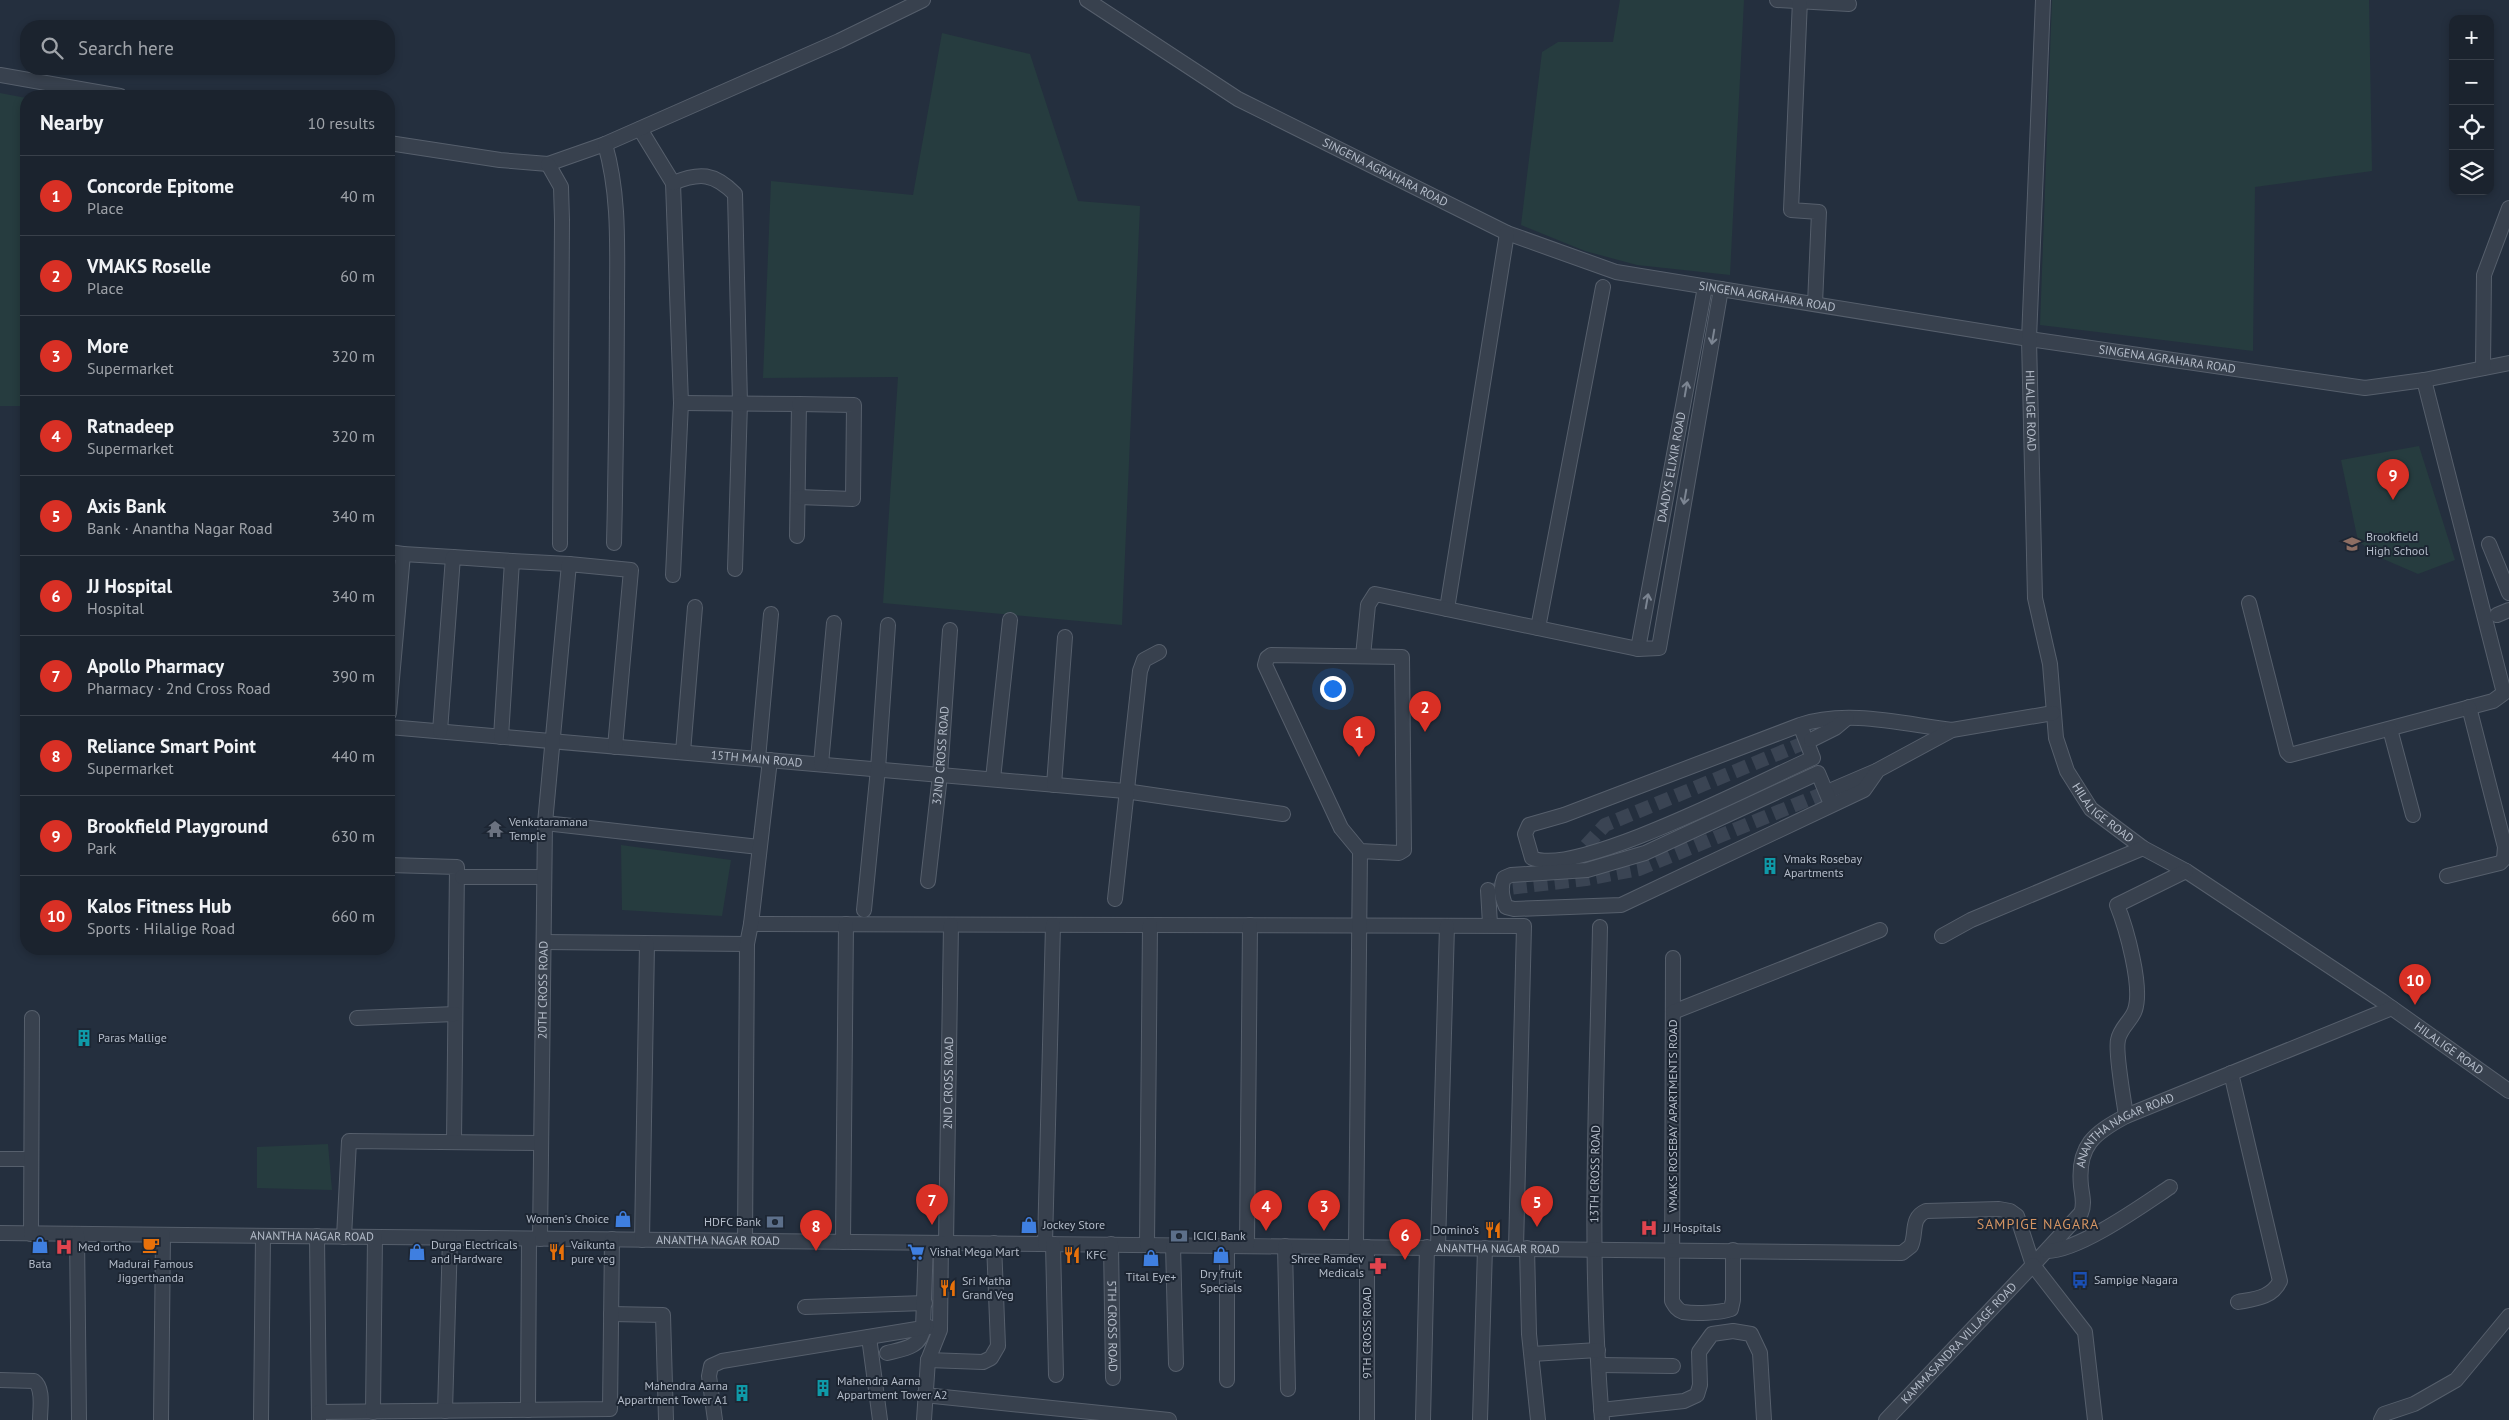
<!DOCTYPE html>
<html lang="en">
<head>
<meta charset="utf-8">
<style>
  body { margin:0; font-family:"PT Sans",sans-serif; background:#242b36; color:#f1f3f6 }
  .controls { position:absolute; right:15px; top:15px; display:grid; overflow:hidden; border-radius:10px; box-shadow:0 2px 8px #0003 }
  .controls button { width:45px; height:45px; display:grid; place-items:center; padding:0; border:0; border-bottom:1px solid #39404a; background:#1b232e; color:#f1f3f6; font:25px sans-serif }
  .you { position:absolute; left:1332px; top:688px; width:18px; height:18px; margin:-12px; border:4px solid #fff; border-radius:50%; background:#1a73e8; box-shadow:0 0 0 8px #1a73e833 }
  .badge { display:grid; place-items:center; width:32px; height:32px; border-radius:50%; background:#d93025; color:#fff; font-size:16px; font-weight:700 }
  .pin { position:absolute; translate:-50% -41px; filter:drop-shadow(0 1px 2px #0008) }
  .pin::after { content:''; position:absolute; top:26px; width:18px; height:15px; background:inherit; clip-path:polygon(0 0,100% 0,50% 100%) }
  .list { margin:0; padding:0; list-style:none }
  h2 { display:flex; justify-content:space-between; align-items:center; height:65px; margin:0; padding:0 20px; font-size:21px }
  h2 small { font-size:16px; font-weight:400; color:#a0a4aa }
  .list li { display:grid; grid-template-columns:32px 1fr auto; gap:15px; align-items:center; box-sizing:border-box; height:80px; padding:0 20px; border-top:1px solid #39404a }
  .list b { display:block; font-size:19px; white-space:nowrap }
  .list p { margin:0; font-size:16px; white-space:nowrap; color:#a0a4aa }
  .list em { font-size:16px; font-style:normal; color:#a0a4aa }
  .icon { flex:none; width:28px; height:28px; fill:none; stroke:currentColor; stroke-width:2; stroke-linecap:round; stroke-linejoin:round }
  .map { position:relative; flex:none; width:2509px; height:1420px; overflow:hidden }
  .search { position:absolute; background:#1b232e; box-shadow:0 2px 8px #0003; left:20px; top:20px; width:375px; height:55px; display:flex; align-items:center; gap:12px; box-sizing:border-box; padding:0 18px; border-radius:20px; color:#a0a4aa; font-size:19px }
  .panel { position:absolute; background:#1b232e; box-shadow:0 2px 8px #0003; left:20px; top:90px; width:375px; height:865px; border-radius:20px }
  .map>svg:first-child { display:block }
</style>
</head>
<body>
<div class="map">
<svg width="2509" height="1420" viewBox="0 0 2509 1420">
  <rect width="100%" height="100%" fill="#242f3e"/>
  <path fill="#263c3f" d="M1620 0H1744L1730 275 1637 265 1585 251 1521 225 1542 52 1558 42H1613Z
    M2052 0H2369L2372 171 2255 187 2253 351 2040 325Z
    M942 33 1030 54 1078 201 1140 206 1122 625 883 603 898 377 763 378 771 181 913 195Z
    M0 93 26 98V406H0Z
    M2419 446 2455 560 2418 574 2381 558 2358 541 2341 460Z
    M621 845 731 860 722 916 622 910Z
    M328 1144 332 1190 257 1188V1147Z"/>
  <g fill="none" stroke-linecap="round" stroke-linejoin="round">
    <path stroke="#3a4453" stroke-width="14" stroke-dasharray="14 7" stroke-linecap="butt" d="M1581 866 1585 847 1605 825 1811 740
      M1492 890 1586 879 1639 869 1834 789"/>
    <g stroke="#565f6c" stroke-width="16">
      <g id="minor">
        <path id="s1" d="M1087 0 1238 99 1507 233 1616 272 2029 339 2365 388 2424 380 2509 363"/>
        <path d="M1777 0 1849 4"/>
        <path d="M1800 0 1791 210 1819 212 1815 304"/>
        <path id="s2" d="M2043 0 2029 339 2035 598 2050 664 2056 738 2067 771 2091 809 2143 848 2186 871 2382 1001 2509 1091"/>
        <path d="M0 75 120 96"/>
        <path d="M640 129 673 183 681 403 673 575"/>
        <path d="M389 143 500 160 548 164 605 144 839 41 923 0"/>
        <path d="M605 144C620 196 617 250 617 303 617 383 616 463 614 543"/>
        <path d="M548 164 561 187 562 220 560 544"/>
        <path d="M673 183C700 172 714 173 735 194L740 403 735 569"/>
        <path d="M2483 368 2484 275 2509 208"/>
        <path d="M681 403 799 404 797 536"/>
        <path d="M798 497 853 499 854 405 799 404"/>
        <path d="M2489 544 2509 593"/>
        <path d="M389 552 403 554"/>
        <path d="M2249 603 2287 752 2290 755 2493 701 2504 693 2424 380"/>
        <path d="M1447 609 1507 233"/>
        <path d="M2497 615 2509 610"/>
        <path d="M1538 628 1603 287"/>
        <path id="s3" d="M1638 649 1705 287"/>
        <path d="M1363 656 1368 605 1375 594 1638 649 1659 648 1721 289"/>
        <path d="M389 713 403 554 453 557"/>
        <path d="M1800 725 1813 758C1763 780 1576 878 1532 858L1525 834 1529 825 1564 815 1800 725C1847 709 1903 724 1952 730"/>
        <path id="s4" d="M389 727 1125 791 1283 814"/>
        <path d="M2390 729 2413 815"/>
        <path d="M440 731 453 557 512 561"/>
        <path d="M501 737 512 561 569 564"/>
        <path d="M1811 740 1835 728 1847 718"/>
        <path d="M683 752 695 607"/>
        <path d="M758 759 771 614"/>
        <path d="M821 764 834 623"/>
        <path d="M993 779 1010 620"/>
        <path d="M1054 785 1065 637"/>
        <path d="M1834 789 1876 771"/>
        <path d="M1831 804 1818 773 1645 853 1587 870 1511 875 1504 878C1500 888 1502 898 1506 907L1514 909 1621 905 1864 790 1878 770 1952 730 2053 713"/>
        <path d="M545 823 759 847"/>
        <path d="M389 865 457 867 454 1142"/>
        <path d="M2447 876 2500 863 2504 859 2505 847 2469 707"/>
        <path d="M462 877H543"/>
        <path id="s5" d="M928 881 940 775 950 630"/>
        <path d="M1488 890 1490 924"/>
        <path d="M1115 899 1140 671 1144 660 1159 652"/>
        <path d="M864 910 878 769 888 625"/>
        <path d="M751 924 1524 926 1516 1248"/>
        <path d="M1600 927C1597 1091 1588 1256 1602 1420"/>
        <path d="M1942 936 1971 920 2143 848"/>
        <path d="M544 942 747 944"/>
        <path d="M1673 958 1672 1301C1675 1306 1677 1310 1683 1312 1696 1314 1719 1313 1731 1309L1733 1300V1250"/>
        <path d="M1673 1012 1880 930"/>
        <path d="M357 1018 455 1014"/>
        <path d="M2231 1073 2280 1281C2272 1298 2254 1299 2238 1302"/>
        <path d="M2126 1116C2124 1101 2115 1052 2118 1040 2120 1028 2132 1020 2135 1010 2143 987 2126 927 2117 905L2186 871"/>
        <path d="M0 1159H31"/>
        <path id="s6" d="M0 1233 1902 1253 1911 1246C1917 1233 1910 1218 1926 1211L1999 1209 2010 1211 2017 1216 2033 1265 2081 1213C2085 1204 2082 1195 2081 1186 2077 1146 2094 1133 2126 1116L2392 1008"/>
        <path d="M31 1234 32 1018"/>
        <path d="M77 1234 79 1420"/>
        <path d="M317 1236 319 1420"/>
        <path d="M344 1237 349 1141 541 1143"/>
        <path id="s7" d="M540 1239 545 823 569 564 631 570 615 747"/>
        <path d="M642 1240 647 944"/>
        <path d="M745 1241 747 944 751 924 770 760"/>
        <path d="M843 1242 846 924"/>
        <path id="s8" d="M946 1243 951 925"/>
        <path d="M1045 1244 1053 925"/>
        <path d="M1053 1244 1056 1375"/>
        <path id="s9" d="M1111 1244 1113 1378"/>
        <path d="M1147 1245 1150 925"/>
        <path d="M1173 1245 1176 1364"/>
        <path d="M1227 1245V1380"/>
        <path d="M1247 1245 1250 925"/>
        <path d="M1285 1246 1288 1389"/>
        <path d="M1356 1246 1360 851 1341 828 1265 665 1267 658 1271 655 1402 657 1404 850 1399 853 1360 851"/>
        <path d="M1367 1247V1420"/>
        <path d="M1438 1247 1447 926"/>
        <path d="M1527 1248 1529 1334 1538 1420"/>
        <path d="M2047 1251C2079 1251 2143 1205 2170 1187"/>
        <path d="M805 1307 925 1303"/>
        <path d="M611 1314 663 1315 666 1420"/>
        <path d="M869 1337 880 1420"/>
        <path d="M887 1353C903 1349 922 1347 923 1328L929 1327"/>
        <path d="M1532 1354 1598 1350"/>
        <path d="M928 1360 983 1362 991 1358 998 1346 994 1243"/>
        <path d="M1600 1365 1673 1366"/>
        <path d="M0 1380 34 1381C44 1388 40 1408 40 1420"/>
        <path d="M924 1395 1169 1420"/>
        <path d="M528 1410 529 1239"/>
        <path d="M1601 1410 1684 1401 1697 1395 1700 1385 1699 1352 1712 1334 1733 1331 1751 1334 1760 1353 1764 1420"/>
        <path d="M445 1411 450 1238"/>
        <path d="M319 1412 610 1409 612 1239"/>
        <path d="M373 1412 375 1237"/>
        <path d="M161 1420 163 1235"/>
        <path d="M261 1420 263 1236"/>
        <path d="M715 1420 709 1376 711 1366 722 1361 923 1328 926 1243"/>
        <path d="M924 1420 928 1360 940 1330 941 1243"/>
        <path d="M1423 1420 1427 1247"/>
        <path d="M1480 1420 1485 1248"/>
        <path id="s10" d="M1886 1420 2033 1265 2085 1332 2095 1420"/>
        <path d="M2381 1420 2384 1414 2414 1404 2456 1380 2509 1316"/>
      </g>
    </g>
    <use href="#minor" stroke="#38414e" stroke-width="14"/>
  </g>
  <defs><path id="oneway-shaft" d="M-6 0H5M1.5-3L5.5 0L1.5 3" fill="none" stroke-width="1.6" stroke-linecap="round" stroke-linejoin="round" transform="scale(1.25)"/></defs>
  <g stroke="#7c8592">
    <use href="#oneway-shaft" transform="translate(1713 337) rotate(100)"/>
    <use href="#oneway-shaft" transform="translate(1686 389) rotate(-80)"/>
    <use href="#oneway-shaft" transform="translate(1685 497) rotate(100)"/>
    <use href="#oneway-shaft" transform="translate(1647 601) rotate(-80)"/>
  </g>
  <defs>
    <g id="school-bare" transform="scale(1.35)"><path d="M0-5L7-2L0 1L-7-2ZM-4 1L0 2.5L4 1V4Q0 6-4 4Z" fill="#8d6e63" stroke="#1d2633" stroke-width="2.5" paint-order="stroke"/></g>
    <g id="temple-bare" transform="scale(1.35)"><path d="M0-6L5-2H3V0L6.5 2.5H4V6H1.5V3h-3V6H-4V2.5H-6.5L-3 0V-2H-5Z" fill="#6b7280" stroke="#1d2633" stroke-width="2.5" paint-order="stroke"/></g>
    <g id="building-bare" transform="scale(1.35)"><path d="M-4-6H4V6H1V3H-1V6H-4ZM-2.5-4.3h1.7v1.8h-1.7ZM.8-4.3h1.7v1.8H.8ZM-2.5-1h1.7V.8h-1.7ZM.8-1h1.7V.8H.8Z" fill="#0f9aa8" stroke="#1d2633" stroke-width="2.5" paint-order="stroke"/></g>
    <g id="shop-bare" transform="scale(1.35)"><path d="M-5-2.5h2.3a2.7 3.5 0 0 1 5.4 0H5L5.5 6h-11ZM-1.5-2.5h3a1.5 2.3 0 0 0-3 0Z" fill="#3f7fe0" stroke="#1d2633" stroke-width="2.5" paint-order="stroke"/></g>
    <g id="bank-bare" transform="scale(1.35)"><path d="M-6-4H6V4H-6ZM0-2.3a2.3 2.3 0 1 0 0 4.6a2.3 2.3 0 1 0 0-4.6Z" fill="#5c6f8a" stroke="#1d2633" stroke-width="2.5" paint-order="stroke"/></g>
    <g id="hospital-bare" transform="scale(1.35)"><path d="M-5-5h3v3.5h4V-5h3V5h-3V1.5h-4V5h-3Z" fill="#e0444e" stroke="#1d2633" stroke-width="2.5" paint-order="stroke"/></g>
    <g id="restaurant-bare" transform="scale(1.35)"><path d="M-5-6h1v4h1v-4h1v4h1v-4h1v5L-1.5 .5V6h-2V.5L-5-1ZM5-6V6H3V1.5H1.5Q1.5-4 5-6Z" fill="#e8710a" stroke="#1d2633" stroke-width="2.5" paint-order="stroke"/></g>
    <g id="cafe-bare" transform="scale(1.35)"><path d="M-5.5-4.5H6V0H3Q3 3.5 0 3.5H-2.5Q-5.5 3.5-5.5 0ZM3-3.2v2h1.7v-2ZM-6 4.5H4V6H-6Z" fill="#e8710a" stroke="#1d2633" stroke-width="2.5" paint-order="stroke"/></g>
    <g id="supermarket-bare" transform="scale(1.35)"><path d="M-6-5.5h2.5l.6 2H6L4.5 2H-2.5L-4.4-4H-6ZM-1.5 3.2a1.3 1.3 0 1 0 .1 0ZM3 3.2a1.3 1.3 0 1 0 .1 0Z" fill="#3f7fe0" stroke="#1d2633" stroke-width="2.5" paint-order="stroke"/></g>
    <g id="pharmacy-bare" transform="scale(1.35)"><path d="M-2-6h4v4h4v4h-4v4h-4v-4h-4v-4h4Z" fill="#e0444e" stroke="#1d2633" stroke-width="2.5" paint-order="stroke"/></g>
    <g id="bus-bare" transform="scale(1.35)"><path d="M-5-6H5V4H4V6H2V4H-2V6H-4V4H-5ZM-3.5-4V0h7V-4ZM-3.5 1.2v1.5H-2V1.2ZM2 1.2v1.5H3.5V1.2Z" fill="#1a4fb4" stroke="#1d2633" stroke-width="2.5" paint-order="stroke"/></g>
  </defs>
  <g fill-rule="evenodd">
    <use href="#school-bare" x="2352" y="544"/>
    <use href="#temple-bare" x="495" y="829"/>
    <use href="#building-bare" x="1770" y="866"/>
    <use href="#building-bare" x="84" y="1038"/>
    <use href="#shop-bare" x="623" y="1219"/>
    <use href="#bank-bare" x="775" y="1222"/>
    <use href="#shop-bare" x="1029" y="1225"/>
    <use href="#hospital-bare" x="1649" y="1228"/>
    <use href="#restaurant-bare" x="1493" y="1230"/>
    <use href="#bank-bare" x="1179" y="1236"/>
    <use href="#shop-bare" x="40" y="1245"/>
    <use href="#cafe-bare" x="151" y="1245"/>
    <use href="#hospital-bare" x="64" y="1247"/>
    <use href="#shop-bare" x="417" y="1252"/>
    <use href="#restaurant-bare" x="557" y="1252"/>
    <use href="#supermarket-bare" x="916" y="1252"/>
    <use href="#restaurant-bare" x="1072" y="1255"/>
    <use href="#shop-bare" x="1221" y="1255"/>
    <use href="#shop-bare" x="1151" y="1258"/>
    <use href="#pharmacy-bare" x="1378" y="1266"/>
    <use href="#bus-bare" x="2080" y="1280"/>
    <use href="#restaurant-bare" x="948" y="1288"/>
    <use href="#building-bare" x="823" y="1388"/>
    <use href="#building-bare" x="742" y="1393"/>
  </g>
  <g text-anchor="middle" stroke-width="4" stroke-linejoin="round" paint-order="stroke">
    <g font-size="12" fill="#b4bcc9" stroke="#1d2633">
      <text dy="4" stroke="none"><textPath href="#s1" startOffset="345">SINGENA AGRAHARA ROAD</textPath></text>
      <text dy="4" stroke="none"><textPath href="#s1" startOffset="750">SINGENA AGRAHARA ROAD</textPath></text>
      <text dy="4" stroke="none"><textPath href="#s1" startOffset="1155">SINGENA AGRAHARA ROAD</textPath></text>
      <text dy="4" stroke="none"><textPath href="#s2" startOffset="411">HILALIGE ROAD</textPath></text>
      <text dy="4" stroke="none"><textPath href="#s3" startOffset="185">DAADYS ELIXIR ROAD</textPath></text>
      <text dy="4" stroke="none"><textPath href="#s5" startOffset="126">32ND CROSS ROAD</textPath></text>
      <text dy="4" stroke="none"><textPath href="#s4" startOffset="369">15TH MAIN ROAD</textPath></text>
      <text dy="4" stroke="none"><textPath href="#s2" startOffset="831">HILALIGE ROAD</textPath></text>
      <text dy="4" stroke="none"><textPath href="#s7" startOffset="249">20TH CROSS ROAD</textPath></text>
      <text dy="4" stroke="none"><textPath href="#s2" startOffset="1251">HILALIGE ROAD</textPath></text>
      <text dy="4" stroke="none"><textPath href="#s8" startOffset="160">2ND CROSS ROAD</textPath></text>
      <text transform="translate(1673 1116) rotate(-90)" y="4">VMAKS ROSEBAY APARTMENTS ROAD</text>
      <text dy="4" stroke="none"><textPath href="#s6" startOffset="2276">ANANTHA NAGAR ROAD</textPath></text>
      <text transform="translate(1595 1174) rotate(-89)" y="4">13TH CROSS ROAD</text>
      <text dy="4" stroke="none"><textPath href="#s6" startOffset="312">ANANTHA NAGAR ROAD</textPath></text>
      <text dy="4" stroke="none"><textPath href="#s6" startOffset="718">ANANTHA NAGAR ROAD</textPath></text>
      <text dy="4" stroke="none"><textPath href="#s6" startOffset="1498">ANANTHA NAGAR ROAD</textPath></text>
      <text dy="4" stroke="none"><textPath href="#s9" startOffset="82">5TH CROSS ROAD</textPath></text>
      <text transform="translate(1367 1333) rotate(-90)" y="4">9TH CROSS ROAD</text>
      <text dy="4" stroke="none"><textPath href="#s10" startOffset="106">KAMMASANDRA VILLAGE ROAD</textPath></text>
    </g>
    <g font-size="12" fill="#b4bcc9" stroke="#1d2633" text-anchor="start">
      <text x="2366" y="541">Brookfield<tspan x="2366" dy="14">High School</tspan></text>
      <text x="509" y="826">Venkataramana<tspan x="509" dy="14">Temple</tspan></text>
      <text x="1784" y="863">Vmaks Rosebay<tspan x="1784" dy="14">Apartments</tspan></text>
      <text x="98" y="1042">Paras Mallige</text>
      <text x="609" y="1223" text-anchor="end">Women's Choice</text>
      <text x="761" y="1226" text-anchor="end">HDFC Bank</text>
      <text x="1043" y="1229">Jockey Store</text>
      <text x="1663" y="1232">JJ Hospitals</text>
      <text x="1479" y="1234" text-anchor="end">Domino's</text>
      <text x="1193" y="1240">ICICI Bank</text>
      <text x="431" y="1249">Durga Electricals<tspan x="431" dy="14">and Hardware</tspan></text>
      <text x="571" y="1249">Vaikunta<tspan x="571" dy="14">pure veg</tspan></text>
      <text x="78" y="1251">Med ortho</text>
      <text x="930" y="1256">Vishal Mega Mart</text>
      <text x="1086" y="1259">KFC</text>
      <text x="1364" y="1263" text-anchor="end">Shree Ramdev<tspan x="1364" dy="14">Medicals</tspan></text>
      <text x="40" y="1268" text-anchor="middle">Bata</text>
      <text x="151" y="1268" text-anchor="middle">Madurai Famous<tspan x="151" dy="14">Jiggerthanda</tspan></text>
      <text x="1221" y="1278" text-anchor="middle">Dry fruit<tspan x="1221" dy="14">Specials</tspan></text>
      <text x="1151" y="1281" text-anchor="middle">Tital Eye+</text>
      <text x="2094" y="1284">Sampige Nagara</text>
      <text x="962" y="1285">Sri Matha<tspan x="962" dy="14">Grand Veg</tspan></text>
      <text x="837" y="1385">Mahendra Aarna<tspan x="837" dy="14">Appartment Tower A2</tspan></text>
      <text x="728" y="1390" text-anchor="end">Mahendra Aarna<tspan x="728" dy="14">Appartment Tower A1</tspan></text>
    </g>
    <g font-size="14" letter-spacing="1" fill="#d59563" stroke="#1d2633">
      <text x="2038" y="1229">SAMPIGE NAGARA</text>
    </g>
  </g>
</svg>
<div class="controls">
<button>+</button>
<button>−</button>
<button><svg class="icon" aria-label="locate" viewBox="0 0 24 24"><circle cx="12" cy="12" r="6"/><path d="M12 2v4M12 18v4M2 12h4M18 12h4"/></svg></button>
<button><svg class="icon" aria-label="layers" viewBox="0 0 24 24"><path d="M12 4l9 5-9 5-9-5zM3 14l9 5 9-5"/></svg></button>
</div>
<div class="you"></div>
<div class="pin badge" style="left:1359px;top:757px">1</div>
<div class="pin badge" style="left:1425px;top:732px">2</div>
<div class="pin badge" style="left:1324px;top:1231px">3</div>
<div class="pin badge" style="left:1266px;top:1231px">4</div>
<div class="pin badge" style="left:1537px;top:1227px">5</div>
<div class="pin badge" style="left:1405px;top:1260px">6</div>
<div class="pin badge" style="left:932px;top:1225px">7</div>
<div class="pin badge" style="left:816px;top:1251px">8</div>
<div class="pin badge" style="left:2393px;top:500px">9</div>
<div class="pin badge" style="left:2415px;top:1005px">10</div>
<div class="search"><svg class="icon" aria-label="search" viewBox="0 0 24 24"><circle cx="10" cy="10" r="6"/><path d="M15 15l6 6"/></svg>Search here</div>
<section class="panel">
<h2>Nearby<small>10 results</small></h2>
<ul class="list">
<li><span class="badge">1</span><div><b>Concorde Epitome</b><p>Place</p></div><em>40 m</em></li>
<li><span class="badge">2</span><div><b>VMAKS Roselle</b><p>Place</p></div><em>60 m</em></li>
<li><span class="badge">3</span><div><b>More</b><p>Supermarket</p></div><em>320 m</em></li>
<li><span class="badge">4</span><div><b>Ratnadeep</b><p>Supermarket</p></div><em>320 m</em></li>
<li><span class="badge">5</span><div><b>Axis Bank</b><p>Bank · Anantha Nagar Road</p></div><em>340 m</em></li>
<li><span class="badge">6</span><div><b>JJ Hospital</b><p>Hospital</p></div><em>340 m</em></li>
<li><span class="badge">7</span><div><b>Apollo Pharmacy</b><p>Pharmacy · 2nd Cross Road</p></div><em>390 m</em></li>
<li><span class="badge">8</span><div><b>Reliance Smart Point</b><p>Supermarket</p></div><em>440 m</em></li>
<li><span class="badge">9</span><div><b>Brookfield Playground</b><p>Park</p></div><em>630 m</em></li>
<li><span class="badge">10</span><div><b>Kalos Fitness Hub</b><p>Sports · Hilalige Road</p></div><em>660 m</em></li>
</ul>
</section>
</div>
</body>
</html>
